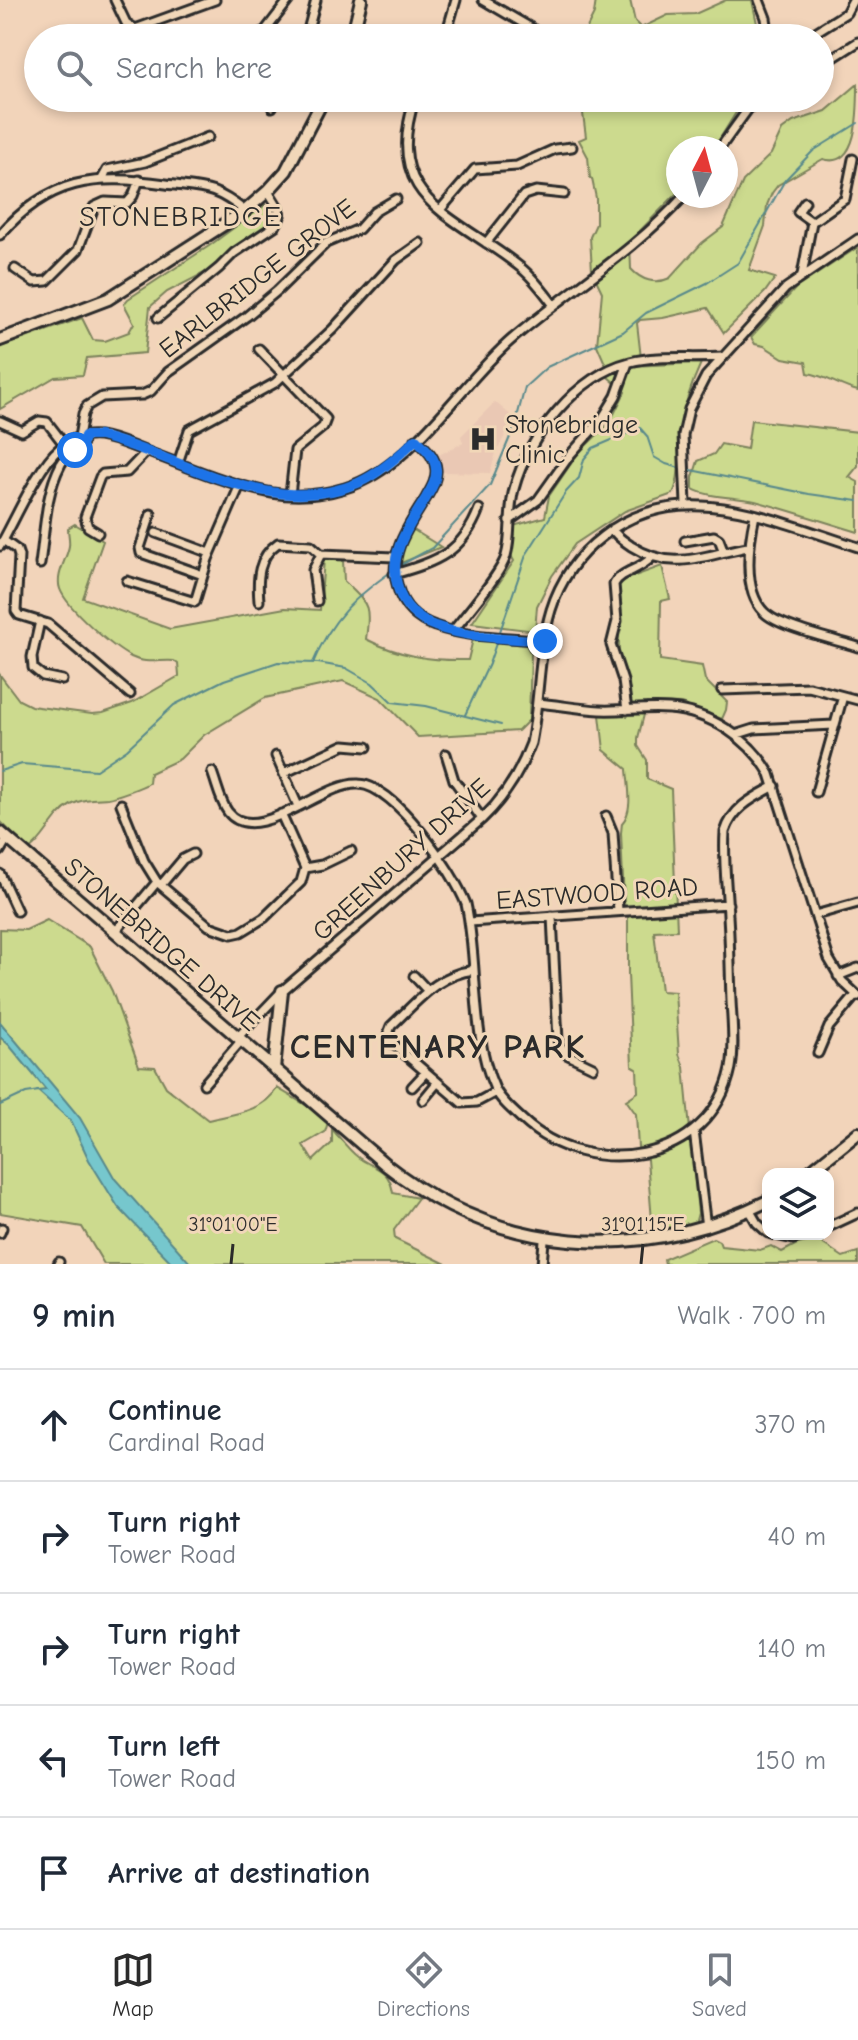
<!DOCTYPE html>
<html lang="en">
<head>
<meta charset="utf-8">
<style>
  body { margin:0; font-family:"Comic Neue",sans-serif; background:#f6f6f7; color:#1f2937 }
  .controls { position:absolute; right:24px; bottom:24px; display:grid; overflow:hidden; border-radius:16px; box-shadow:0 4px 12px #0003 }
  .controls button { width:72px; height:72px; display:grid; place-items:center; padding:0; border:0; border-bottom:2px solid #e0e1e3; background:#fff; color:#1f2937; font:40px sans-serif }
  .compass { position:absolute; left:666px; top:136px; width:72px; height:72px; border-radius:50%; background:#fff; box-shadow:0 4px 12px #0003; rotate:6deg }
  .stop { position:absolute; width:24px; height:24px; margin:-18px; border:6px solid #1a73e8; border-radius:50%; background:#fff }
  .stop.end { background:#1a73e8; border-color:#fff; box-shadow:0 2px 8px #0008 }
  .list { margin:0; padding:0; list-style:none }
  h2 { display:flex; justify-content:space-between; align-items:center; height:104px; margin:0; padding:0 32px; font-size:34px }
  h2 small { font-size:26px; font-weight:400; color:#747a83 }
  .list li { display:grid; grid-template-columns:52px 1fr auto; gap:24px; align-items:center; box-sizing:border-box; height:112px; padding:0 32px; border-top:2px solid #e0e1e3 }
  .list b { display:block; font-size:30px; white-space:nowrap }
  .list p { margin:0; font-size:26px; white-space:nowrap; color:#747a83 }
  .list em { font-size:26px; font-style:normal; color:#747a83 }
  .icon { flex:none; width:44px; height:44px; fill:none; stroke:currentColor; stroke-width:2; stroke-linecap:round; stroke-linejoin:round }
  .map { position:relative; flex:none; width:858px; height:1264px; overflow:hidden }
  .search { position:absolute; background:#fff; box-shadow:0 4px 12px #0003; left:24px; right:24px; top:24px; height:88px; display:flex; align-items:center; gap:20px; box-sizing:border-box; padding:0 28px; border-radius:44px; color:#747a83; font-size:30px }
  .sheet { height:664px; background:#fff }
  nav { display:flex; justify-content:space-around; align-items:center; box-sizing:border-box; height:112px; border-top:2px solid #e0e1e3; background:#fff; font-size:22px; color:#747a83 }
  nav a { display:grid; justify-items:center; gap:4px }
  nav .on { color:#2b2b2b }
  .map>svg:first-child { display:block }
</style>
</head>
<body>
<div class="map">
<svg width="858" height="1264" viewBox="0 0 858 1264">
  <rect width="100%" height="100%" fill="#f2d4ba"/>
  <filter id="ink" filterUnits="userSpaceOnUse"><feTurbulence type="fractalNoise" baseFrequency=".0125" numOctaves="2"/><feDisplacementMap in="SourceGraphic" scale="16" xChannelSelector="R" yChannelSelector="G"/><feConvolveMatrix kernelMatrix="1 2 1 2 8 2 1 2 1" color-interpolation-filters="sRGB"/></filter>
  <g filter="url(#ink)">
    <path fill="#eac8b4" d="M495 402 514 418 496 453 490 473 441 472 439 455 463 443 461 436Z"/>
    <path fill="#ccda8e" stroke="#7c825c" stroke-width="2" d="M596 0H630L635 22 641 28 668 15 695 14 726 0H752L760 38H582L594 14Z
      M858 84C858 112 858 170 823 159L778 185 772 193 767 205 765 226 749 270 775 278 765 292 724 333 708 308 663 318 640 320 637 323 641 358 607 368 597 345 602 292 592 271 590 237 596 224V198L592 179 590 178 588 157 579 140 586 137 581 98H745L714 148H678V192L630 241 631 269C641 280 655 285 670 278L702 243 723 227 743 181 771 154 782 130 793 122 826 111Z
      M265 205 272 207 275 214 268 226 210 270 167 292 150 307 145 353 87 358 83 375 55 377 0 409V347L82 318 93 340 105 341 129 332 134 323 124 304 128 299 209 246Z
      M858 247V391C840 387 827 376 808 373L806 362 783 358 764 346 755 344 751 337 796 288Z
      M701 363C691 385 684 405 680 430 677 451 682 474 673 494L625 511 575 544 552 576 537 606 535 631 472 623 514 561 509 552 513 526 545 517 549 496 579 452 609 424 625 392 607 376 629 366Z
      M751 420 858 432V466L849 477 858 482V532C824 522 789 510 755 501 737 497 706 497 693 489V477L698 461 714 454 721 444 747 449Z
      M75 524 103 541 83 598 170 629 285 608 320 610 324 559 343 560 344 581C368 605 371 604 366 639 399 656 431 661 468 660L473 639 526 645 531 654 529 720 518 731 418 737 380 698 343 681 265 698 204 735 180 759 150 773 149 783C143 787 115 797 108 798 95 799 84 798 71 805 53 815 45 839 29 850L0 821V675L19 700 31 706 92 714 103 713 132 703 179 676 178 664 174 661C160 660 144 664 131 657 112 647 67 608 60 589 55 575 67 559 69 546 70 540 68 534 68 528Z
      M412 529 441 547 401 563V554Z
      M662 566 670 599 661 601 660 660 702 666 705 680 727 702 726 710 722 719 681 704 647 703 638 738V746L647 760V779L671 789 677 930 654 931 661 991 675 992 679 1054 684 1067 698 1213 695 1224 653 1233 646 1147 638 1148 636 1114 626 1100 638 1092 637 1069 632 1066 628 974V916L624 903 621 833 622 823C634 810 628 786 627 769L604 750 600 715 628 713 619 651 618 582Z
      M47 920 90 947 112 991 139 1066 155 1067 166 1087 208 1120C233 1114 263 1112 277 1088L329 1119 325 1132 303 1145 313 1161 332 1143V1129C340 1138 349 1151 359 1158 377 1170 389 1168 393 1193L418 1198 394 1230 395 1239 446 1264H104L82 1227 0 1213V929L26 930Z
      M713 1238 719 1241 721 1246 760 1250 771 1246 782 1252 797 1244 817 1240 843 1257 858 1252V1264H665L664 1259Z"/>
    <path fill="#76c7cd" stroke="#58898c" stroke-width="2" d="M0 1022 80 1118 115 1179 191 1264H173L118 1207 89 1160 71 1121 38 1091 46 1090 9 1045 0 1037Z"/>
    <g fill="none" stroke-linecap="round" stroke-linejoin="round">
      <path stroke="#58898c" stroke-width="2" d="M686 469 809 494 858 501
        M397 567 432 548 490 485 515 425 525 387 547 367 623 332 646 313 707 283 738 263 785 180 813 151 858 123
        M313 663C331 619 354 598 392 571
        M465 715 489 664 526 555 566 492 579 478 584 459 593 448 640 428 647 436 654 457 666 464 680 468
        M0 771 22 764 96 770 127 749 174 705 224 680 278 662 318 663 346 668 372 683 392 702 426 706 501 725
        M0 1105 26 1093 39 1091"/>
      <g stroke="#2b2b2b" stroke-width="13">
        <path id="street" d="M115 0 126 23 135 29 215 0
          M483 0 533 29
          M759 0 766 18 769 38
          M250 38 265 31 289 0
          M306 38 316 0
          M445 38 456 0
          M806 38 846 13 853 0
          M820 66 858 42
          M415 98C381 201 454 214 520 267 533 277 543 291 553 304
          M127 100 134 98
          M272 107 277 98
          M720 148 756 98
          M102 179 107 170 145 162 208 137
          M805 202 798 212 812 222
          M440 210 475 169 517 166 555 149 572 147
          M0 235C49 178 95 174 166 184 205 189 213 186 245 211
          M486 243 524 195 536 191 564 194
          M15 269 34 282 47 281 78 250 94 207 105 202 127 203 133 196 139 180
          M802 275 812 222 845 199 853 159
          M158 318 219 268 234 253 276 225 280 217 279 209 268 191
          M259 349 326 419 323 427 295 450 290 495
          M0 421 22 431 39 421 47 422 64 444
          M79 437 83 414 87 406 102 397 142 395 151 391 168 372 247 316 277 291 326 243 359 229 374 212 396 199
          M416 439C425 448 435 456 436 469 437 480 431 489 426 498 409 526 387 554 398 588 403 607 417 620 435 626 467 638 511 637 545 641
          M178 463 189 430 275 383 333 329 396 260 420 243
          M686 504 683 435 689 409 706 376 786 288 858 239
          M151 514 140 548 141 553 203 575
          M755 515C749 542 742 590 764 612 778 627 836 640 858 647
          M509 521 538 500 570 455 602 419 616 396 628 363
          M612 529C617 537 624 541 631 546 674 573 703 555 748 547
          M98 533 88 527 85 517 100 477 103 474 127 472 146 452
          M156 533 210 553
          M3 540 17 550 19 556 16 611 19 615 48 624 130 694
          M685 541 714 536 719 539 724 552
          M0 546C15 520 38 466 60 448 70 438 85 435 99 436 115 438 131 446 145 451 187 466 229 485 272 493 296 497 322 495 345 488 413 467 459 385 511 340 568 291 634 252 684 196
          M40 564C45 530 45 494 61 464 67 452 82 450 85 436
          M394 574C437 562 463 552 479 509
          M127 581 195 602 208 559 240 485
          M259 601C257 578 258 557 278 543L311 545 321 554 395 557
          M317 601 313 570 321 554
          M40 621 32 657 33 668 43 676 62 680
          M453 631C466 614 501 574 506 556 512 535 508 511 514 489 528 437 576 376 630 362 658 355 692 359 722 357
          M722 690 809 687 858 700
          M538 703C559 705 579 709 600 710 623 711 646 707 669 709 710 712 750 739 770 774L829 959 842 981 858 996
          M627 710 623 681 611 645 617 621 614 584C621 571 640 570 651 558
          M735 735 754 729 834 725
          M446 754 454 780 482 819
          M276 756 298 806
          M212 772C217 785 220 801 228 812 256 848 324 781 359 784 396 786 453 871 466 904 479 963 470 1034 495 1089 500 1100 513 1111 523 1120 588 1181 711 1165 731 1068 735 1047 732 1022 731 1001 730 973 730 945 728 916 727 888 723 860 725 832 733 807 753 798 775 786
          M284 773 344 745 367 747
          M816 792 843 696
          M121 804 144 861 157 882 209 926 232 934 241 932 264 918 301 882 305 868 281 814
          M606 816 613 833 618 911
          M0 851 7 839
          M305 868 322 865 351 851
          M0 874 17 911
          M161 885 183 859 193 854
          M815 915 858 903
          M552 916 558 1041 566 1054 593 1067
          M470 922 728 904
          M115 932 157 882
          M474 970C436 975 418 1001 391 1026L389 1031 392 1043 462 1103 477 1102 496 1092
          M414 976 428 991
          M838 976 858 968
          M238 1037 282 991 482 819C505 797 520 773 531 743 540 699 538 653 551 610 560 581 578 555 603 536 681 475 775 521 858 547
          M818 1053 829 1027 856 995
          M204 1084 241 1041
          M412 1087 425 1073
          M423 1100 437 1083
          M694 1131 706 1227
          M750 1211 757 1223 768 1233
          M828 1227 858 1213
          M0 1233 2 1228
          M771 1234 793 1239 813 1234
          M58 1264 59 1262
          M542 1264 544 1241"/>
      </g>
      <g stroke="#2b2b2b" stroke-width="16">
        <path id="secondary" d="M352 38 361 0
          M0 340 108 299 245 211 268 191 286 171 324 98
          M0 832 386 1165C500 1255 639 1264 768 1201
          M274 1069 282 991
          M807 1174 858 1133"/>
      </g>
      <use href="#street" stroke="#f1d7b8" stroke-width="7"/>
      <use href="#secondary" stroke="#f1d7b8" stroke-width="10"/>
    </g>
  </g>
  <g fill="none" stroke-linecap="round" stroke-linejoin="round" filter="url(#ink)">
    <path stroke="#1a73e8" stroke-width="10" d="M75 450 81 445 85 436H100C183 457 270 520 358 483 380 473 399 456 416 439 425 448 435 456 436 469 437 480 431 489 426 498 409 526 387 554 398 588 403 606 417 620 435 626 466 638 511 638 545 641"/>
  </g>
  <path fill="none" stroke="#2b2b2b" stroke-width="3" d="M231 1264 233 1244M641 1264 643 1244"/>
  <defs>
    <g id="hospital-bare" transform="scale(2.16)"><path d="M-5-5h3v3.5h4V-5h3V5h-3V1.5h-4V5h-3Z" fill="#2b2b2b" stroke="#f1d7b8" stroke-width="2.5" paint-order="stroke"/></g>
  </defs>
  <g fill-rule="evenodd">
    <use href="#hospital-bare" x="483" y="439"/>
  </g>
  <g text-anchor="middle" stroke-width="6" stroke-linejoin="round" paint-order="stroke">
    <g font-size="26" fill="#2b2b2b" stroke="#f1d7b8">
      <text transform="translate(257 278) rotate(-38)" y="9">EARLBRIDGE GROVE</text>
      <text transform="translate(401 859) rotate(-42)" y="9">GREENBURY DRIVE</text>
      <text transform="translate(597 893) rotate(-4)" y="9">EASTWOOD ROAD</text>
      <text transform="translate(162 944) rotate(41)" y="9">STONEBRIDGE DRIVE</text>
    </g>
    <g font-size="26" fill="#2b2b2b" stroke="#f1d7b8" text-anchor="start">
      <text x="505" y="433">Stonebridge<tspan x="505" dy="30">Clinic</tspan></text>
    </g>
    <g font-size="28" letter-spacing="2" fill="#2b2b2b" stroke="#f1d7b8">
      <text x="181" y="226">STONEBRIDGE</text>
    </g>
    <g font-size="34" font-weight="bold" letter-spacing="2" fill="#2b2b2b" stroke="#f1d7b8">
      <text x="438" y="1058">CENTENARY PARK</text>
    </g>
  </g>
  <g font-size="20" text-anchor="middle" fill="#2b2b2b" stroke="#f1d7b8" stroke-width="6" stroke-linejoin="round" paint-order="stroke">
    <text x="233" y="1231">31°01'00"E</text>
    <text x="643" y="1231">31°01'15"E</text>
  </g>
</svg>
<div class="controls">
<button><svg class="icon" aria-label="layers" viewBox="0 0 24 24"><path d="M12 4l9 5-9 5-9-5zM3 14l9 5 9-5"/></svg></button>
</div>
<svg class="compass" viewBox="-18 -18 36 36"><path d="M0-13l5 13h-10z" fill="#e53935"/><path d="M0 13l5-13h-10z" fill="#747a83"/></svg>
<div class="stop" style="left:75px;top:450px"></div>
<div class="stop end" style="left:545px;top:641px"></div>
<div class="search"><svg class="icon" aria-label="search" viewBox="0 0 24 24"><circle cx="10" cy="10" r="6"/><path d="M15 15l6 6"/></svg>Search here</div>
</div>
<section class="sheet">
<h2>9 min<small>Walk · 700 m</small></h2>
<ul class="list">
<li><svg class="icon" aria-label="ahead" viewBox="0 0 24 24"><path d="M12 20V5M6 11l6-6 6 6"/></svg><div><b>Continue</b><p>Cardinal Road</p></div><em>370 m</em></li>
<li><svg class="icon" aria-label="right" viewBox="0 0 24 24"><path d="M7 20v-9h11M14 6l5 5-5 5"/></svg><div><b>Turn right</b><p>Tower Road</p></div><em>40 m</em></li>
<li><svg class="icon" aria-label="right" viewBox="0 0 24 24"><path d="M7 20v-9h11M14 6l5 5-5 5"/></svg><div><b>Turn right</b><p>Tower Road</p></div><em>140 m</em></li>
<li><svg class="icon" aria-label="left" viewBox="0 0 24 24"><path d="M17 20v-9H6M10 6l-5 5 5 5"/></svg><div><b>Turn left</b><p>Tower Road</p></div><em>150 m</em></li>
<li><svg class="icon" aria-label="arrive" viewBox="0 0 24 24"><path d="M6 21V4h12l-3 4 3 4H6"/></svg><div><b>Arrive at destination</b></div></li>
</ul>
</section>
<nav>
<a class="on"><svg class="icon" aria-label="map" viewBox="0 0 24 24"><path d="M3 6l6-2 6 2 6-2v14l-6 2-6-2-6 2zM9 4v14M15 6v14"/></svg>Map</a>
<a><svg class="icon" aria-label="directions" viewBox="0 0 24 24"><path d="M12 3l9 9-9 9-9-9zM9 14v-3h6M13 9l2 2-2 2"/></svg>Directions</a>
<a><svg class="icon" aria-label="saved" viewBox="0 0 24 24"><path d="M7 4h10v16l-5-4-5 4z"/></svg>Saved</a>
</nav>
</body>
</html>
